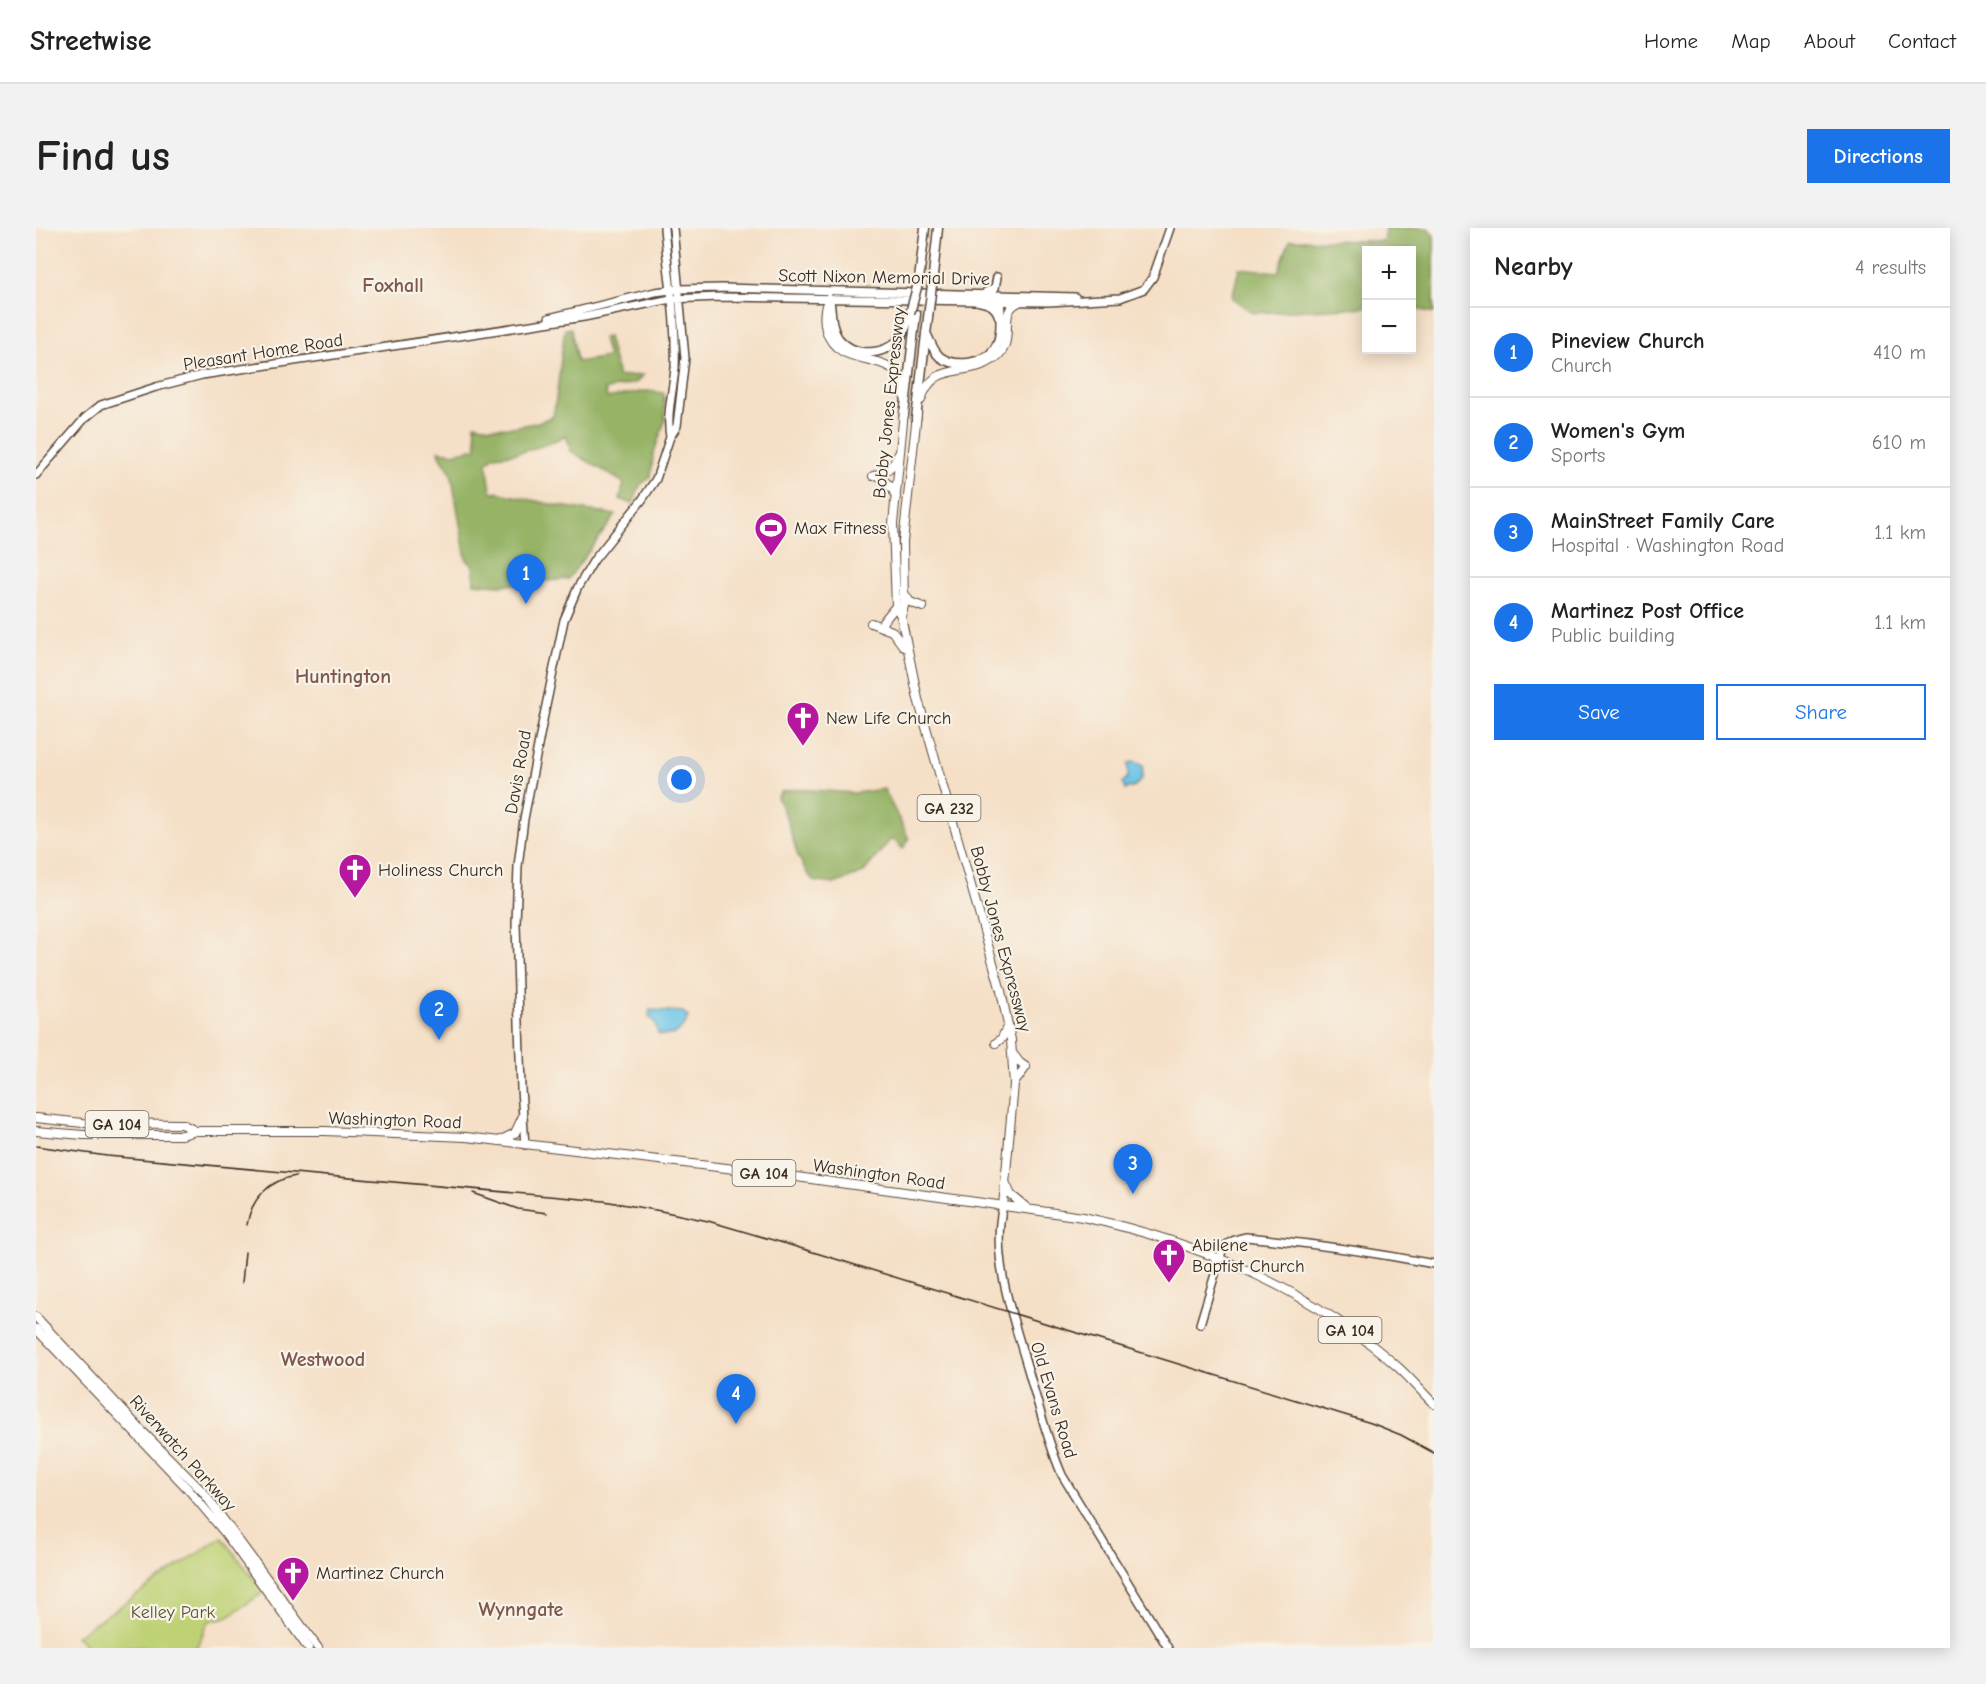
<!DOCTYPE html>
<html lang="en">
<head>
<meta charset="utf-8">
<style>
  body { margin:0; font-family:"Comic Neue",sans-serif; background:#f2f2f2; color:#222 }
  .controls { position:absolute; right:18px; top:18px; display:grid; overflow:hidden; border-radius:0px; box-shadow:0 3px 15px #0003 }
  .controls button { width:54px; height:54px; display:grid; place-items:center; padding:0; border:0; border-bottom:2px solid #e0e0e0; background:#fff; color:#222; font:30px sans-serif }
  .you { position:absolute; left:646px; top:552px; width:21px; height:21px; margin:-15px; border:4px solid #fff; border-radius:50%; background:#1a73e8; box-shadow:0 0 0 9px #1a73e833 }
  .badge { display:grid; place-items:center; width:39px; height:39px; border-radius:50%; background:#1a73e8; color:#fff; font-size:20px; font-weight:700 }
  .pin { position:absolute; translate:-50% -50px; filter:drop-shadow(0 2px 3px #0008) }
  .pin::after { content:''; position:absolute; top:32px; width:21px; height:18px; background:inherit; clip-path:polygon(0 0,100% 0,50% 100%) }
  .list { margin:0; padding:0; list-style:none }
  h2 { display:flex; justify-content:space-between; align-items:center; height:78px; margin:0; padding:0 24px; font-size:26px }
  h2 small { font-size:20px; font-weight:400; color:#767676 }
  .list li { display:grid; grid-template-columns:39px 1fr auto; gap:18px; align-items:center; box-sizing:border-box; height:90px; padding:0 24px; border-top:2px solid #e0e0e0 }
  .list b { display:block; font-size:22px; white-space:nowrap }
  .list p { margin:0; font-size:20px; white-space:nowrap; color:#767676 }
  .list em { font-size:20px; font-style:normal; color:#767676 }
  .actions { display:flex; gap:12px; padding:18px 24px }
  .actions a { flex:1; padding:14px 0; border:2px solid #1a73e8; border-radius:0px; text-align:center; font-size:21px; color:#1a73e8 }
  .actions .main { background:#1a73e8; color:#fff }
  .map { position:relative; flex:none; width:1398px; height:1420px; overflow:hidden; border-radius:0px }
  header { display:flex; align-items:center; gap:36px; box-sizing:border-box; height:84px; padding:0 30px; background:#fff; border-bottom:2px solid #e0e0e0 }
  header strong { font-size:28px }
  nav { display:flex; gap:33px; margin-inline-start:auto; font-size:21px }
  .intro { display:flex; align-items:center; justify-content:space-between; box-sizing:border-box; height:144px; padding:0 36px }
  h1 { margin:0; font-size:42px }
  .button { padding:15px 27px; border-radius:0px; background:#1a73e8; color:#fff; font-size:21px; font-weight:700 }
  main { display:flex; gap:36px; padding:0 36px }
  aside { flex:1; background:#fff; border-radius:0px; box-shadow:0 3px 15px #0003 }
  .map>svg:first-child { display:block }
</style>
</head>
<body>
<header>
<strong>Streetwise</strong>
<nav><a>Home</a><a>Map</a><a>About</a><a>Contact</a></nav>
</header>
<div class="intro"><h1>Find us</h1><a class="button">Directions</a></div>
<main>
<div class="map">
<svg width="1398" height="1420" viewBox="0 0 1398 1420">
  <rect width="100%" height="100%" fill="#f7f3e8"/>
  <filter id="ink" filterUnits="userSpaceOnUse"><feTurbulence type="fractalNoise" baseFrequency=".0167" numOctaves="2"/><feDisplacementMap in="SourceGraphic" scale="12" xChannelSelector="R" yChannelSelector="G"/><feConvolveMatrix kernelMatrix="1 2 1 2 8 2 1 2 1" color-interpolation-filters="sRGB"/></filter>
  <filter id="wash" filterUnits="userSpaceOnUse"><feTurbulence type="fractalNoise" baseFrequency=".008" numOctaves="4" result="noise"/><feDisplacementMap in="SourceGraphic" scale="24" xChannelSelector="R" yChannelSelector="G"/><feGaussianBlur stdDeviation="1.35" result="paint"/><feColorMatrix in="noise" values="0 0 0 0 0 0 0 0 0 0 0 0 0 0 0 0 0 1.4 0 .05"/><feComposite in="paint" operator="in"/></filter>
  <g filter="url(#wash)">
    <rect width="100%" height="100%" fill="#f5dfc6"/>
    <path fill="#bed174" stroke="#7c7e49" stroke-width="1.5" d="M186 1309 228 1364 191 1389 173 1393 160 1420H53L40 1408Z"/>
    <path fill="#96b366" stroke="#686e42" stroke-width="1.5" d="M1349 0H1392L1398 8V85L1376 80V22H1330V79L1217 85 1196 70 1203 40 1242 44 1254 12 1347 13Z
      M535 100 541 134 572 129 567 110 572 109 582 149 607 147 601 154 569 162 571 170 610 163 628 165 629 193 617 227 615 249 604 257 597 276 584 271 588 255 535 223 530 207C508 219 483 226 458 228L451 235 455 263 518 277 580 287 532 351 464 357 438 355 437 338 430 331 415 244 405 229 403 223 417 225 441 220 439 196C463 203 495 199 517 188 523 159 524 130 529 101Z
      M761 561 818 565 848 561 873 611 867 621 858 612H854L827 645 798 656 778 653 771 645 762 628 751 592 741 569 745 564Z"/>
    <path fill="#69c4e7" stroke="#527782" stroke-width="1.5" d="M1096 534 1107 537 1106 551 1097 560H1091L1089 562 1086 555 1092 549V536Z
      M614 782 647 784 652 789C647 803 637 810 622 806L619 795 613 788Z"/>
  </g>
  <g filter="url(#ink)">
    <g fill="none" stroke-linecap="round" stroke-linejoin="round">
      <g stroke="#574537" stroke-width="10">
        <path id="secondary" d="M628 0C632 46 641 94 639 140 637 163 630 186 634 209
          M950 64 959 60 961 49
          M513 90 619 64 643 61 685 60 1039 69
          M0 247 49 190 65 177 120 159 166 147 548 89 635 71 684 69 1012 74 1084 70 1108 61 1117 49 1134 0
          M489 917 485 861 480 696 482 638 488 591 507 492 528 392 542 359 558 332 606 272 620 251 634 209 641 198 649 130 637 0
          M967 978C954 1027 977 1090 991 1138 1002 1175 1011 1212 1026 1247L1132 1420
          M1164 1096 1186 1023C1191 1013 1201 1011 1210 1009 1273 1015 1336 1024 1398 1036"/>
      </g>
      <g stroke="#574537" stroke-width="10">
        <path id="primary" d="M793 70C788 80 787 90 790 102 804 148 867 114 868 168
          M885 172C897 132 931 150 958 131 984 113 957 82 986 73
          M868 183 857 296 860 378 865 388 882 471 965 763 975 812 978 856 967 978
          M837 248C850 244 857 240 862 227
          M844 249 856 260 860 269
          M868 365 874 374 887 379
          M865 388 868 378 867 314 881 186
          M847 394 860 378
          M835 395 856 403 868 419
          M960 815 966 810 971 799
          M977 826 984 835 990 839 979 854
          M0 890 47 895 146 896 160 903
          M0 903 47 907H146L160 903H289L430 909 732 945 1047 989C1161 1014 1275 1061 1363 1140 1375 1151 1386 1164 1398 1176
          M463 913 479 905 487 888
          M970 956 975 967 991 980
          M0 1089 106 1203 167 1264 282 1420
          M0 1101 152 1261 189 1305 272 1420"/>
      </g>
      <g stroke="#574537" stroke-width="11">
        <path id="highway" d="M883 52 889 0
          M896 57 902 0
          M793 70C796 84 794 98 802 110 819 131 852 128 866 107 870 100 872 92 874 85
          M938 72C950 75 959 75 963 88
          M890 105C894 113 897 123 904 129 919 140 950 136 959 120 967 107 964 87 964 73
          M868 187 880 86
          M880 191 893 81"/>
      </g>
      <use href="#secondary" stroke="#fff" stroke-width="7"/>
      <use href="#primary" stroke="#fff" stroke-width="8"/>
      <use href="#highway" stroke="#fff" stroke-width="8"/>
      <path stroke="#3b2a1e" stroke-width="1.5" d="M0 918 71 928 568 973 625 983 672 993 754 1017 1335 1195 1365 1207 1398 1225
        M437 965 482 981 511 985
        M211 997C215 971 233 952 260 948
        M206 1055 209 1024"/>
      <g stroke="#574537" stroke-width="11" stroke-linecap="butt">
        <path id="highway-bridge" d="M893 81 896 57
          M874 85 883 52"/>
      </g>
      <use href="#highway-bridge" stroke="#fff" stroke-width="8"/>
    </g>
  </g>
  <defs>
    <g id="stadium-pin" transform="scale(1.725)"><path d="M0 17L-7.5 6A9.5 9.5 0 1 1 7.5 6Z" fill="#b5179e" stroke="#f7f3e8"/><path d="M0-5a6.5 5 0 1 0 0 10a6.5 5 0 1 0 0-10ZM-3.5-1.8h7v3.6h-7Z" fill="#fff"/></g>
    <g id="church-pin" transform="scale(1.725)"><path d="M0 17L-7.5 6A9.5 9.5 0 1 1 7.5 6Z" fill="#b5179e" stroke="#f7f3e8"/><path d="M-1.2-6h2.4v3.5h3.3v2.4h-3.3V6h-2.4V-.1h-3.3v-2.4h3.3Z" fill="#fff"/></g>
  </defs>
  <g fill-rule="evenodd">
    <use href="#stadium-pin" x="735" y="300"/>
    <use href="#church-pin" x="767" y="490"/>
    <use href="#church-pin" x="319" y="642"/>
    <use href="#church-pin" x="1133" y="1027"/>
    <use href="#church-pin" x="257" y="1345"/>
  </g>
  <g text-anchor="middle" stroke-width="4.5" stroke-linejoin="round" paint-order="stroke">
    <g fill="#f7f3e8" stroke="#73665b" stroke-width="1.5">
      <rect x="881.5" y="567" width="63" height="26" rx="4.5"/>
      <rect x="49.5" y="883" width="63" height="26" rx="4.5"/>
      <rect x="696.5" y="932" width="63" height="26" rx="4.5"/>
      <rect x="1282.5" y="1089" width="63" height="26" rx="4.5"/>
    </g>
    <g font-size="16" font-weight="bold" fill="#3b2a1e">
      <text x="913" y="586">GA 232</text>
      <text x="81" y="902">GA 104</text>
      <text x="728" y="951">GA 104</text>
      <text x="1314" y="1108">GA 104</text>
    </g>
    <g font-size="18" fill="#3b2a1e" stroke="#f7f3e8">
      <text transform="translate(848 49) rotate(1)" y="6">Scott Nixon Memorial Drive</text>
      <text transform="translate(227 124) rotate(-9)" y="6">Pleasant Home Road</text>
      <text transform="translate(853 175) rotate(-84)" y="6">Bobby Jones Expressway</text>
      <text transform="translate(482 544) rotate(-80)" y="6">Davis Road</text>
      <text transform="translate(965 711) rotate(75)" y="6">Bobby Jones Expressway</text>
      <text transform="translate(359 892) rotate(2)" y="6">Washington Road</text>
      <text transform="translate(843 946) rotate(8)" y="6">Washington Road</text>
      <text transform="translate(1018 1172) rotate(73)" y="6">Old Evans Road</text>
      <text transform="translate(147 1225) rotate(48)" y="6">Riverwatch Parkway</text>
    </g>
    <g font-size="18" fill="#3b2a1e" stroke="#f7f3e8" text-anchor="start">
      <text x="758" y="306">Max Fitness</text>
      <text x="790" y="496">New Life Church</text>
      <text x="342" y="648">Holiness Church</text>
      <text x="1156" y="1023">Abilene<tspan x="1156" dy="21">Baptist Church</tspan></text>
      <text x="280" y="1351">Martinez Church</text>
    </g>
    <g font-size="18" fill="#5c5434" stroke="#f7f3e8">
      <text x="137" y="1390">Kelley Park</text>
    </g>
    <g font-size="20" font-weight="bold" fill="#7f574d" stroke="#f7f3e8">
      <text x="357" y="64">Foxhall</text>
      <text x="307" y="455">Huntington</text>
      <text x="287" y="1138">Westwood</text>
      <text x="485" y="1388">Wynngate</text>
    </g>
  </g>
</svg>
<div class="controls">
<button>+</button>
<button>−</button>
</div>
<div class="you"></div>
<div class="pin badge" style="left:490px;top:376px">1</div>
<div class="pin badge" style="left:403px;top:812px">2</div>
<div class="pin badge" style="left:1097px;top:966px">3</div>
<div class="pin badge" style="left:700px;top:1196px">4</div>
</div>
<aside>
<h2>Nearby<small>4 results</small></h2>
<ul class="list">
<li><span class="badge">1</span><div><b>Pineview Church</b><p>Church</p></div><em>410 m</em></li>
<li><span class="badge">2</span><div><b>Women's Gym</b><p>Sports</p></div><em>610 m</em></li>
<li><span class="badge">3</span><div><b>MainStreet Family Care</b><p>Hospital · Washington Road</p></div><em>1.1 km</em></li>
<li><span class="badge">4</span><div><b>Martinez Post Office</b><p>Public building</p></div><em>1.1 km</em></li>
</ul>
<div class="actions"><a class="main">Save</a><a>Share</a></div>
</aside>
</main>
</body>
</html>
